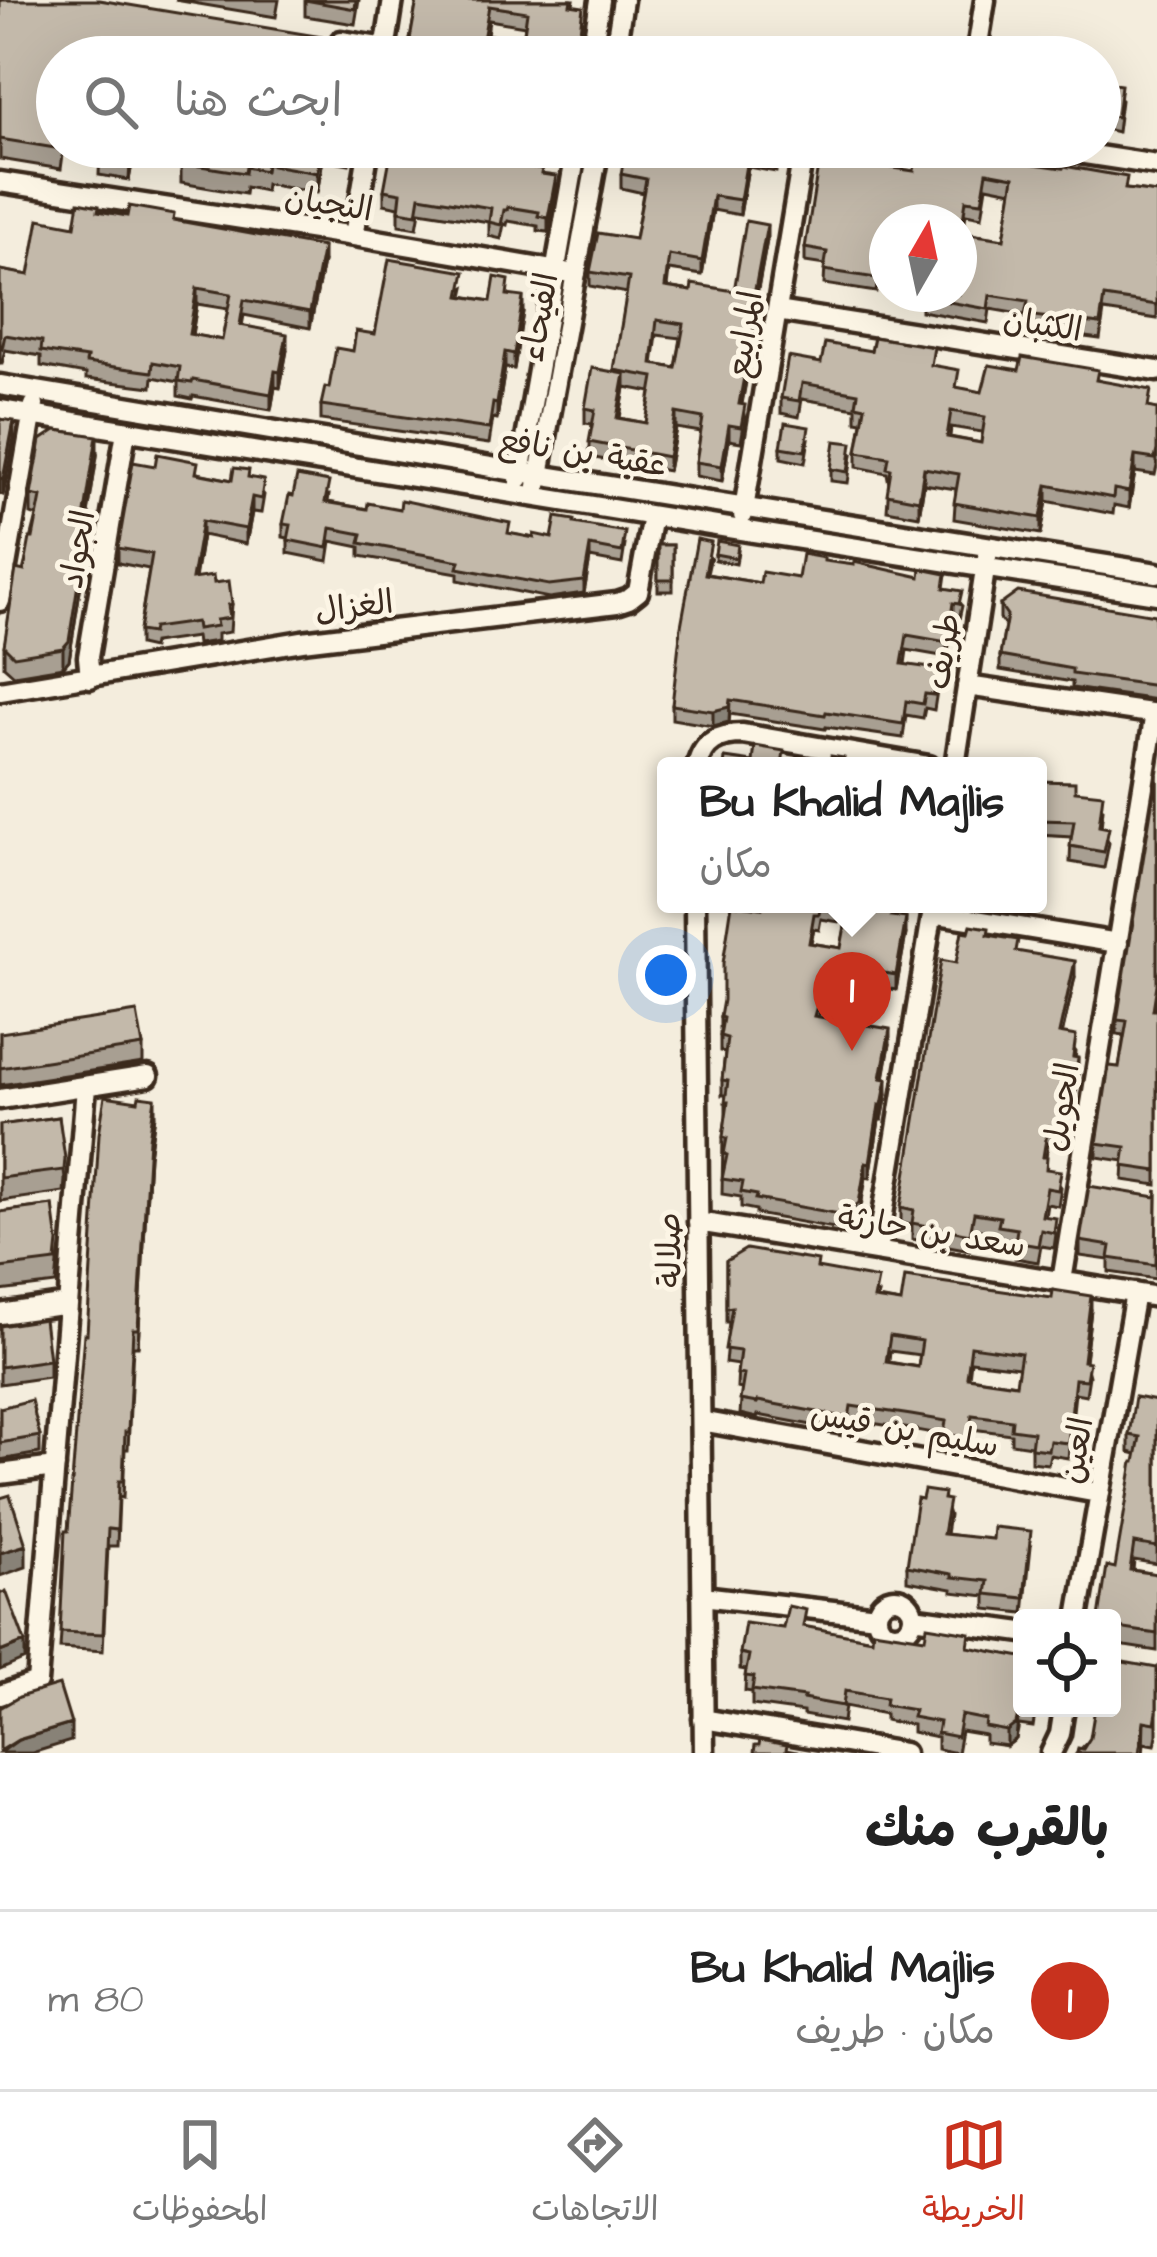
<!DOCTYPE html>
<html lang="ar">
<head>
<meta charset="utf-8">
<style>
  body { margin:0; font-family:"Architects Daughter","Playpen Sans Arabic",sans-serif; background:#f2f2f2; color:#222; direction:rtl }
  .controls { position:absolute; right:36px; bottom:36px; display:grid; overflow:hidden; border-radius:12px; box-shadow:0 12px 48px #0002 }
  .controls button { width:108px; height:108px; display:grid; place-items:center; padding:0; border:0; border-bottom:3px solid #e0e0e0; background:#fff; color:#222; font:60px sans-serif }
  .compass { position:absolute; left:869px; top:204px; width:108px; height:108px; border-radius:50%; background:#fff; box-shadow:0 12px 48px #0002; rotate:9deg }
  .you { position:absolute; left:666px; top:975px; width:42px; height:42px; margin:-30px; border:9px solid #fff; border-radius:50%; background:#1a73e8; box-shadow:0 0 0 18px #1a73e833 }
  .badge { display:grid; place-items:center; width:78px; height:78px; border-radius:50%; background:#c8321e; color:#fff; font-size:39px; font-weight:700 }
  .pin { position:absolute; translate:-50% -99px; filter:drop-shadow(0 3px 6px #0008) }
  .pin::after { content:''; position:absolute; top:63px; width:42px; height:36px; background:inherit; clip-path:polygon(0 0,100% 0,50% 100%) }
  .popup { position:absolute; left:657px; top:757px; width:390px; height:156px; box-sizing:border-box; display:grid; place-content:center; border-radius:12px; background:#fff; filter:drop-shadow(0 3px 9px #0005); font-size:39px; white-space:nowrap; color:#767676 }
  .popup b { font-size:45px; color:#222 }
  .popup::after { content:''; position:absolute; left:50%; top:100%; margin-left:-24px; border:24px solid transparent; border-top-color:#fff }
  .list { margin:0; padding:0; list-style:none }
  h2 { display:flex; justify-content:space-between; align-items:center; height:156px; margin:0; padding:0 48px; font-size:51px }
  h2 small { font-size:39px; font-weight:400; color:#767676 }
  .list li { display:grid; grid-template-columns:78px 1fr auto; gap:36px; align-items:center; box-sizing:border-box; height:180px; padding:0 48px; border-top:3px solid #e0e0e0 }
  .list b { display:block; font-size:45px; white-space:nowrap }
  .list p { margin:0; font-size:39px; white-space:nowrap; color:#767676 }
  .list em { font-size:39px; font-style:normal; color:#767676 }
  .icon { flex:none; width:66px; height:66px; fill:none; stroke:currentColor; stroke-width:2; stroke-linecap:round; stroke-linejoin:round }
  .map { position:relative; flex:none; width:1157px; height:1753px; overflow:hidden; direction:ltr }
  .search { position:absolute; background:#fff; box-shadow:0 12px 48px #0002; left:36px; right:36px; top:36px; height:132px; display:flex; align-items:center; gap:30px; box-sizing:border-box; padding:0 42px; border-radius:66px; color:#767676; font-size:45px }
  .sheet { height:336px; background:#fff }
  nav { display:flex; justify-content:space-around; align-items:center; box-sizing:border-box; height:168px; border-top:3px solid #e0e0e0; background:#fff; font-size:33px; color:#767676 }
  nav a { display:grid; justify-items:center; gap:6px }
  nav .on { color:#c8321e }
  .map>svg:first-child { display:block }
</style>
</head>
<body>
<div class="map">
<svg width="1157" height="1753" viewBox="0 0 1157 1753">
  <rect width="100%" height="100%" fill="#f4eddd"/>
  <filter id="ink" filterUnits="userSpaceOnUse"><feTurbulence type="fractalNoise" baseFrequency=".00833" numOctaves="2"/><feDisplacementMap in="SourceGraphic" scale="24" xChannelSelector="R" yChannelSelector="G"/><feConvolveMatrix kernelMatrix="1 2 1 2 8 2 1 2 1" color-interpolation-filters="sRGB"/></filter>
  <g filter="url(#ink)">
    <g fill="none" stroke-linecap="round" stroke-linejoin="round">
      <g stroke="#3b2a1e" stroke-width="27">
        <path id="minor" d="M341 41 385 48
          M384 57 393 0
          M591 57 600 0
          M614 57 623 0
          M976 57 985 0
          M1039 147 1157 165
          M0 182 354 236 576 274
          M354 236 369 147
          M777 311 1157 371
          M0 385 539 475 1157 573
          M0 410 741 530 1157 594
          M519 479 577 147
          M537 486 599 147
          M743 515 804 147
          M0 601 34 405
          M90 678 88 657 126 431
          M967 686 1157 714
          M0 691 302 641 617 603 629 599 638 592 652 516
          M697 766C703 741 719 734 743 734L929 766
          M955 766 987 557
          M695 904 704 1753
          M932 913 1118 943
          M0 1099 148 1076
          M698 1222 1157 1297
          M877 1251 934 904
          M1062 1281 1155 713
          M0 1314 68 1304
          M701 1421 1098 1493
          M0 1474 55 1467
          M702 1596 877 1616
          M877 1616a18 18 0 1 1 36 0a18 18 0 1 1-36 0Z
          M913 1617 1022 1632
          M1078 1618 1135 1293
          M0 1695 37 1682 86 1087
          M703 1719 904 1753
          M1051 1753 1060 1734 1064 1708"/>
      </g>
      <use href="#minor" stroke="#fcf5e5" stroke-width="18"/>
    </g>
    <path fill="#a89f92" stroke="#3b2a1e" stroke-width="3" fill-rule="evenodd" d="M0 0 364 57H57L64 147 61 169 0 159Z
      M175 0H279L276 17Z
      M305 0H359L355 24 305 16Z
      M417 0H574L573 5 583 21 579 57H407ZM489 20 525 26 523 40 487 35Z
      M1100 82 1121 100 1117 132 1100 128Z
      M75 147H351L349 164 323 159 317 193 266 184 265 191 246 187 245 194 181 183V161L134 153 129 180 99 175 100 151Z
      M780 147 776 172 748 167 740 215 713 210 702 275 669 270 667 287 691 291H734L767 240 756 301 758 316 742 404 745 419 741 442 729 440 722 481 696 476V462L701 432 676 428 668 471 589 457 592 424 585 423V408L614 372 627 293 590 286V272L635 239 643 193 621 188V174ZM657 335 681 338 676 368 653 364ZM625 387 651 392 646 423 620 418Z
      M416 150 518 165 542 174 556 190 548 232 538 231V226L508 221 507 225 504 224 501 239 489 236V222L420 211 417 228 399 225V207L384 204V190Z
      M841 158 873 165 914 171 1006 160 1127 189 1157 193V319L1104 311 1100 339 1025 329V315L990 309 988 323 921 311V294H959L887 222V274L879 273 876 292 824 284 825 265 805 262V248ZM987 186 1012 191 1004 239 963 233 966 214 982 217Z
      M99 211 127 216 174 220 323 262 310 328 244 315 242 326 287 350 280 388 275 387 271 410 193 396 192 399 178 396V382L153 377 152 387 86 379V374L41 366V356L5 350 2 364H0V270L29 275 75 226ZM197 304 228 309 222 340 192 335Z
      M465 287 463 296 491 301 509 295 523 312 514 369 505 368 497 419 493 418 489 444 321 420V405L353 351 375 334Z
      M821 363 934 366 958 388 982 392 1019 370 1098 380 1151 408 1157 409V466L1155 475 1135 472 1129 508 1114 505 1113 514 1047 501 1041 534 954 519 956 489 924 484 919 516 887 510 889 484 887 473 857 467V452L862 422 856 421V408L802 399 799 417 781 413V398ZM951 427 982 432 981 443 950 437Z
      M0 419 14 438 3 495 0 494Z
      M809 439 805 463 781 458V447Z
      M852 455 848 483 831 481V469Z
      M97 456 88 514 89 533 69 660 63 667 14 675 4 666V646L37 516 31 514V495Z
      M198 473 232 480 249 477 264 495 261 513 252 512 246 544 202 535 195 579 214 583 232 604 230 632 217 634V641L197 644 196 637 153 643 152 648 139 645V631L149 569 118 563V548Z
      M329 495 328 502 534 538H552L574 523 625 545 622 564 590 558 584 593 549 598 458 580V573L360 556V547L331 541 328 561 288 553V538L283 537V524L293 496Z
      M658 545H673V591H658Z
      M738 551 736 564 715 560V554Z
      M711 556 707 574 760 583 798 578 824 561 946 589 962 606 959 619 953 618 947 657 907 650 905 664 938 684 934 710 925 708 923 718 906 715 903 738 826 727 825 729 730 714 729 722 713 726 672 719V705Z
      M1000 605 1157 621V700L1072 688V682L1000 670V656L1005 626 1000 619Z
      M1157 774V999L1155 1010H1157V1185L1123 1180 1124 1161 1097 1157V1143L1119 1067 1124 1035 1117 1034V1020Z
      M1038 781 1075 791 1103 809 1101 827 1109 843 1104 868 1070 862 1071 837 1038 835Z
      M763 904H896L894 916 906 934 896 990 872 986 870 996 836 991 835 999 824 997 818 1017 890 1044 884 1079 887 1094 882 1120H879L870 1178 866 1177 859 1218 845 1230 756 1214V1210L741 1207V1197L722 1194 723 1137 726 1117V1095H722V1080L725 1052 720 1051V1017ZM821 919 846 923 841 948 811 943 814 929 819 930Z
      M989 935 1018 952 1075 977 1062 1034 1076 1052 1075 1058 1078 1074 1074 1109 1066 1107 1060 1145 1048 1143 1046 1157 1047 1169 1061 1187 1058 1206 1047 1204 1045 1217 1056 1234 1054 1248 1041 1246 1038 1262 1015 1258V1245L998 1242V1233L974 1229 970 1250 912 1239V1225L901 1223V1207L956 963Z
      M0 1033 143 1046V1063L0 1085Z
      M155 1115 149 1156 138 1346H133L128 1449H125L123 1498 119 1497 117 1546H108L103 1651 60 1648 68 1531 87 1334Z
      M59 1117 65 1180 64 1192 0 1201V1125Z
      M1157 1190 1156 1279 1109 1272V1260L1080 1256V1241L1156 1197Z
      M53 1205 58 1264 56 1284 0 1291V1212Z
      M726 1261 818 1269 878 1294 877 1299 901 1303 1091 1310 1085 1361 1089 1376 1086 1395 1075 1393 1068 1458 1050 1455 1048 1464 1031 1462V1446L1011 1443V1434L972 1429 969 1452 944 1448V1435L911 1429 851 1420 849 1432 758 1415 757 1418 740 1414 742 1389 737 1388 738 1365 725 1363 729 1322H726ZM890 1351 920 1355 918 1367 889 1362ZM971 1361 1019 1367 1016 1384 969 1377Z
      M0 1326 49 1360V1377L0 1384Z
      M1157 1401V1564L1134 1560 1133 1570 1157 1574V1651L1112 1644V1618L1137 1454 1129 1452V1435Z
      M0 1408 40 1436V1453L0 1460Z
      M944 1499 949 1515 946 1534 1031 1546 1024 1613 986 1609V1596L952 1592V1589L907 1581V1566Z
      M805 1627 872 1639 970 1648 1036 1708 1033 1727 1019 1725 1016 1739 1007 1746 985 1743V1735L961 1731 957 1753 937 1749V1737L912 1732V1725L885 1720V1714L845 1706 843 1722 803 1715V1712L752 1705V1692L745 1691 746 1670 740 1669V1653L783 1628Z
      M1157 1668V1735L1155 1745 1144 1743 1143 1753H1077Z"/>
    <path fill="#888277" stroke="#3b2a1e" stroke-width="3" d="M131 147H134V153L129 180Z
      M322 147 323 159 317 193V173Z
      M748 153V167L740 215V200Z
      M556 176V190L548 232V218Z
      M713 196V210L702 275V261Z
      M767 225V240L753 315V300Z
      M323 247V262L310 328V312Z
      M197 288V304L189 350V334Z
      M523 297V312L514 369V354Z
      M758 301V316L739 418V404Z
      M287 334V350L280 388V372Z
      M505 352V368L497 419V404Z
      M275 371V387L271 410V394Z
      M625 374V388L617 432V418Z
      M676 413V428L668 471V457Z
      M14 421V438L3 495V479Z
      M729 425V440L722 481V466Z
      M97 436V456L85 532V513Z
      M1135 456V472L1129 508V492Z
      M924 468V484L919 516V500Z
      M1047 485V501L1041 534V518Z
      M252 497V512L246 544V529Z
      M89 514V533L69 660 63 667V648Z
      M202 521V535L192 594V579Z
      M590 546V558L584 593V581Z
      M953 603V618L947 657V642Z
      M730 700 729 722 713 726V711Z
      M906 918V934L896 990V975Z
      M1075 961V977L1059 1049V1033Z
      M824 982V997L814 1031V1016Z
      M890 1029V1044L881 1093V1078Z
      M1078 1058V1074L1074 1109V1093Z
      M887 1079V1094L882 1120V1105Z
      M1066 1091V1107L1060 1145V1129Z
      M155 1098V1115L149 1156 138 1346 149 1139Z
      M879 1105V1120L870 1178V1163Z
      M866 1162V1177L859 1218 845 1230V1215Z
      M1091 1296V1310L1083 1375V1361Z
      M26 1545V1567L0 1576V1553Z
      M25 1642V1659L0 1670V1652Z
      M1019 1710 1016 1739 1007 1746V1731Z
      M1144 1721 1143 1753H1139Z
      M71 1724V1741L32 1753H0L18 1740Z"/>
    <path fill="#c3b9aa" stroke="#3b2a1e" stroke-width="3" fill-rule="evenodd" d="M0 0H99L364 44 362 57H57V147H61V149L0 139Z
      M305 0H356L355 9Z
      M417 0H571L570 5 583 7 578 47 568 46 566 57H407ZM489 6 527 12 523 40 484 34Z
      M1100 82 1121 85 1117 117 1100 114Z
      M101 147H131L129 160 99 155Z
      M183 147H322L317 173 266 164 265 171 246 167 245 173 181 163Z
      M392 147H415L414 150 474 160 476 147H519L515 165 542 169 541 174 556 176 548 218 538 216 539 212 508 207 507 210H504L501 225 489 222 491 208 420 196 417 214 399 211 401 193 384 190Z
      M626 147H778L776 158 748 153 740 200 713 196 702 261 669 255 665 287 691 291 692 284 734 291 746 221 767 225 753 300 758 301 739 404 745 405 741 427 729 425 722 466 696 462 703 418 676 413 668 457 589 442 595 410 585 408 592 368 625 374 617 418 646 423 654 377 614 370 629 278 590 272 598 233 635 239 646 179 621 174ZM657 320 684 324 676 368 652 364Z
      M821 147H840L838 157 873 163V165L914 171 917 147H950L1006 157V160L1063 168 1064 166 1127 177 1125 189 1157 193V305L1104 297 1100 324 1025 315 1028 301 990 295 988 309 921 297V294H959V222H887V260L879 259 876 278 824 270 827 252 805 248ZM987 172 1014 177 1004 239 961 233 966 200 982 202Z
      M79 202 99 206 98 211 127 216 129 206 174 214 173 220 323 247 310 312 244 300 240 325 287 334 280 372 275 371 271 394 193 380 192 383 178 381 180 367 153 362 152 372 86 363 87 358 41 351 42 341 5 335 2 349 0 348V270L29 275 39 219 75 226ZM197 288 231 294 222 340 189 334Z
      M389 259 465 272 460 296 491 301 495 277 509 280 507 295 523 297 514 354 505 352 497 404 493 403 489 429 321 405 325 387 329 388 336 348 353 351 356 331 375 334Z
      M874 337 934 347 931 365 959 370 956 387 982 392 989 365 1019 370 1022 357 1098 370 1096 380 1151 390 1148 407 1157 409V450L1155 459 1135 456 1129 492 1114 489 1113 498 1047 485 1041 518 954 503 959 474 924 468 919 500 887 494 891 469 887 468 889 457 857 452 865 407 856 405 858 393 802 383 799 401 781 398 788 357 821 363 825 343 871 351ZM951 411 985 417 981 443 947 437Z
      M0 419 14 421 3 479 0 478Z
      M785 423 809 427 805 451 781 447Z
      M56 430 97 436 85 513 89 514 69 641 63 648 14 656 4 646 16 569 24 571 30 538H33L41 497 31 495 41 440Z
      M835 441 852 443 848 472 831 469Z
      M157 454 198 462 196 473 232 480 234 468 249 470 248 477 264 480 261 499 252 497 246 529 202 521 192 579 213 576 214 583 229 581 232 604 228 605 230 618 216 620 217 626 197 629 196 622 153 628 152 633 139 631 152 554 118 548 133 462 155 466Z
      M297 476 329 482 325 502 367 509 368 503 400 509 401 500 510 523 508 533 534 538V534L552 538 556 517 574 520V523L625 532 622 552 590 546 584 581 549 585 458 568 460 561 360 543 362 534 331 528 328 548 288 540 291 525 283 524 289 495 293 496Z
      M697 539 711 542 705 574 760 583 762 572 798 578 802 554 824 558V561L854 565V562L920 577 921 569 946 574 944 588 962 591 959 604 953 603 947 642 907 635 902 664 938 669 934 695 925 694 923 704 906 701 903 724 826 712 825 715 730 700 729 707 713 711 672 705 681 626Z
      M717 541 738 545 736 558 715 554Z
      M658 545H673V580H658Z
      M1018 592 1155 615 1157 686 1072 674V669L1000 656 1007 615 1000 605Z
      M755 746 784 751 782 765 786 766H724L725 758 753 762Z
      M831 756 844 758 843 766H814V763L830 766Z
      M1157 774V984L1153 1010H1157V1171L1123 1166 1126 1147 1097 1143 1109 1066 1119 1067 1127 1021 1117 1020Z
      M1038 781 1075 782V791L1103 794 1099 826 1109 828 1104 852 1070 846 1074 821 1038 820Z
      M732 904 762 908 763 904H894L891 916 906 918 896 975 872 971 870 981 836 975 835 984 824 982 814 1016 890 1029 881 1078 887 1079 882 1105H879L870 1163 866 1162 859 1203 845 1215 756 1199 757 1195 741 1192 743 1182 722 1179 727 1155 724 1154 727 1138 723 1137 728 1102H725L728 1081 722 1080 727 1038 720 1036 723 1018 720 1017 723 1000V963ZM821 904 848 909 841 948 809 943 814 914H819Z
      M971 925 989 928 988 935 1018 940 1016 951 1075 961 1059 1033 1076 1036 1073 1057 1078 1058 1074 1093 1066 1091 1060 1129 1048 1127 1043 1157H1047L1046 1169 1061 1171 1058 1190 1047 1188 1042 1216 1056 1218 1054 1233 1041 1230 1038 1246 1015 1242 1017 1229 998 1226 1000 1217 974 1213 970 1234 912 1223 914 1210 901 1207 941 960 956 963 962 931 969 932Z
      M137 1012 143 1046 0 1068V1033Z
      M105 1096 138 1101 139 1096 155 1098 149 1139 138 1329H133L128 1432H125L123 1481H119L117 1530 108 1529 103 1634 60 1632 65 1531H68L84 1334H87L99 1134Z
      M59 1117 65 1158 64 1170 0 1178V1125Z
      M1089 1186 1156 1197 1157 1190 1156 1265 1109 1258 1111 1246 1080 1241Z
      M53 1205 58 1242 56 1261 0 1268V1212Z
      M746 1249 818 1261 817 1268 878 1279 874 1299 901 1303 905 1277 1052 1298 1053 1290 1091 1296 1083 1361 1089 1362 1086 1380 1075 1379 1068 1443 1050 1441 1048 1450 1031 1448 1033 1432 1011 1429 1012 1420 972 1415 969 1438 944 1434 946 1421 911 1415 851 1406 849 1418 758 1401 757 1403 740 1400 744 1375 737 1374 740 1351 725 1349 732 1307 726 1308V1261ZM890 1336 922 1341 918 1367 886 1362ZM971 1346 1021 1353 1016 1384 967 1377Z
      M44 1319 49 1360 0 1367V1326Z
      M1135 1397 1157 1401V1547L1134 1543 1130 1570 1157 1574V1634L1112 1627V1618H1099L1107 1566 1115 1568 1133 1462H1135L1140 1437 1129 1435Z
      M31 1400 40 1436 0 1443V1408Z
      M924 1490 944 1493 943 1499 949 1500 943 1534 992 1539 993 1527 1031 1531 1024 1598 986 1594 988 1581 952 1577V1574L907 1566 917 1498 922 1499Z
      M10 1495 26 1545 0 1553V1498Z
      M6 1591 25 1642 0 1652V1594Z
      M788 1606 806 1610 803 1626 872 1639 873 1630 925 1638 927 1626 970 1633 968 1647 1022 1657V1708H1034L1033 1712 1019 1710 1016 1724 1007 1731 985 1727 986 1720 961 1715 957 1737 937 1733 939 1722 912 1717 914 1710 885 1705 886 1698 845 1691 843 1706 803 1699 804 1697 752 1690 754 1677 745 1676 749 1655 740 1653 745 1623 783 1628Z
      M1112 1660 1157 1668V1712L1155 1723 1144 1721 1139 1753H1077L1078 1748 1083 1749 1090 1738 1095 1708H1112Z
      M59 1685 71 1724 18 1740 0 1751V1708L19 1697Z
      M760 1740 787 1745 786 1750 802 1753H754L755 1745H759Z"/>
  </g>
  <g text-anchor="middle" stroke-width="10" stroke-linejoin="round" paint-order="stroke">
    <g font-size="33" fill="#3b2a1e" stroke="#fcf5e5">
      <text transform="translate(329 202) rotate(9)" y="12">النجيان</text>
      <text transform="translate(538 317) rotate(-80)" y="12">الفيحاء</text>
      <text transform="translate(1043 323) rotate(9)" y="12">الكثبان</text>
      <text transform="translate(743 334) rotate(-81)" y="12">المرابيع</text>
      <text transform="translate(583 451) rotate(9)" y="12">عقبة بن نافع</text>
      <text transform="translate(76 549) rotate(-80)" y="12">الجواد</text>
      <text transform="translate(354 605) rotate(-7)" y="12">الغزال</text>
      <text transform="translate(942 651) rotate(-81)" y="12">طريف</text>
      <text transform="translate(1060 1107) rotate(-81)" y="12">الحويل</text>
      <text transform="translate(932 1230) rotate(9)" y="12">سعد بن حارثة</text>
      <text transform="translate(668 1250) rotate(-91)" y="12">صلالة</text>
      <text transform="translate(905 1428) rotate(10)" y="12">سليم بن قيس</text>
      <text transform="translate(1075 1450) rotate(-80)" y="12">العين</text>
    </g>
  </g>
</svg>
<div class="controls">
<button><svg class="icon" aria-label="locate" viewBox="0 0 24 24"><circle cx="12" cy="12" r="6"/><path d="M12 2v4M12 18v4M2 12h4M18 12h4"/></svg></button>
</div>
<svg class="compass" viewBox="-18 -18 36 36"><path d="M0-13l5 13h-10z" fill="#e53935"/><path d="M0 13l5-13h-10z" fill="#767676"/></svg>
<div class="you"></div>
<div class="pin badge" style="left:852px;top:1051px">1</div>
<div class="popup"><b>Bu Khalid Majlis</b>مكان</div>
<div class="search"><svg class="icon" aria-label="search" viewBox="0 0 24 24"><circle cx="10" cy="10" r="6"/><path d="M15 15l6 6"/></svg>ابحث هنا</div>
</div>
<section class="sheet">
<h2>بالقرب منك<small></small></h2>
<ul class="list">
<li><span class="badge">1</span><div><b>Bu Khalid Majlis</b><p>مكان · طريف</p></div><em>80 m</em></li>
</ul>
</section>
<nav>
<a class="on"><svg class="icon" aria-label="map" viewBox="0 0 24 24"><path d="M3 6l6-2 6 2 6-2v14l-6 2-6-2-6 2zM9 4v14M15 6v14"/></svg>الخريطة</a>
<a><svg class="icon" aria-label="directions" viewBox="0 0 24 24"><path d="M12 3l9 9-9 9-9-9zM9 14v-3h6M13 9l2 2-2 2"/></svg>الاتجاهات</a>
<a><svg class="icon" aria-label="saved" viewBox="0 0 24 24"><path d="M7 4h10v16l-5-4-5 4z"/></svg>المحفوظات</a>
</nav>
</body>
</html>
